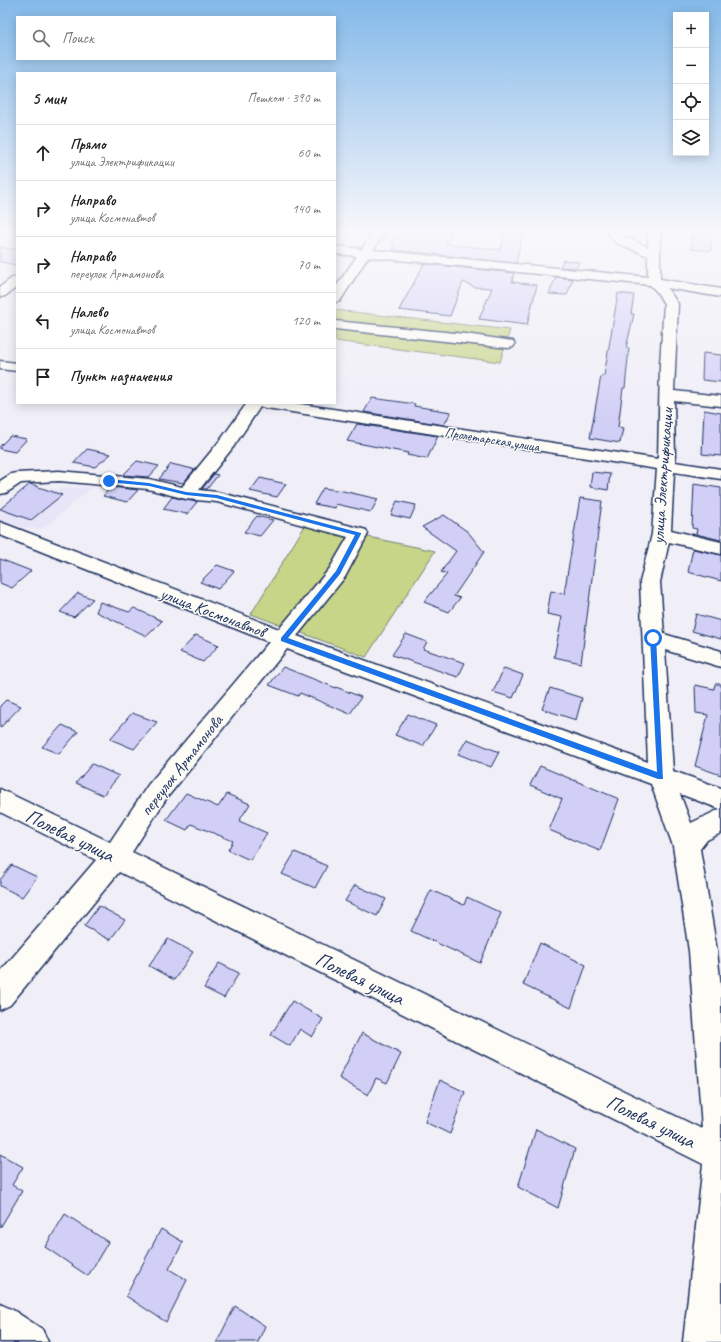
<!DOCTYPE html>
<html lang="ru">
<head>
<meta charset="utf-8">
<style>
  body { margin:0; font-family:Caveat,sans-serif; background:#f2f2f2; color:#222 }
  .controls { position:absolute; right:12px; top:12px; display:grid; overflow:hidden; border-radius:0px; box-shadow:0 2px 10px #0003 }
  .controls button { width:36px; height:36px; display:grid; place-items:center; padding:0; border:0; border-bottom:1px solid #e0e0e0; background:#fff; color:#222; font:20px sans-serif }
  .stop { position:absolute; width:12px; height:12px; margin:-9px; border:3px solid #1a73e8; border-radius:50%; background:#fff }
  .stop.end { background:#1a73e8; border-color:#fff; box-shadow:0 1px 4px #0008 }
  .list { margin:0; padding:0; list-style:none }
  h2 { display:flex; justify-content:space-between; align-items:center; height:52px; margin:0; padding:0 16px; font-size:17px }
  h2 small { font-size:13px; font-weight:400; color:#767676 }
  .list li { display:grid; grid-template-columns:26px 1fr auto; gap:12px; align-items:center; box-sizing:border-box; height:56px; padding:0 16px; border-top:1px solid #e0e0e0 }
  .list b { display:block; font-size:15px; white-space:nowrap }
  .list p { margin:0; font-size:13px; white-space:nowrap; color:#767676 }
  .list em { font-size:13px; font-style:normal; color:#767676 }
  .icon { flex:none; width:22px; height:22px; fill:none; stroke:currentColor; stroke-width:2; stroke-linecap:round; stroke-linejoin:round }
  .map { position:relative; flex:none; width:721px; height:1342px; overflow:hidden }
  .search { position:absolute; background:#fff; box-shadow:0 2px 10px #0003; left:16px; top:16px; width:320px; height:44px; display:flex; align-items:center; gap:10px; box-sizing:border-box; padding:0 14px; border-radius:0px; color:#767676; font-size:15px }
  .panel { position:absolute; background:#fff; box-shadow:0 2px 10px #0003; left:16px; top:72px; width:320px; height:332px; border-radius:0px }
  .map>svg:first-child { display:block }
</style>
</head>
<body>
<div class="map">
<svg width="721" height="1342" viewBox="0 0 721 1342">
  <rect width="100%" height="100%" fill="#f0eef7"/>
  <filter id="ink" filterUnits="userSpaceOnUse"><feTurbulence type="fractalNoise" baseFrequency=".025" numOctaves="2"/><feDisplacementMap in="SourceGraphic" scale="8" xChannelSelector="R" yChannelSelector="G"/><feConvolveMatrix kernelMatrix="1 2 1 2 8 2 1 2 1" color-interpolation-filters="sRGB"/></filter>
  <g filter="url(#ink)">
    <path fill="#e7e5f7" d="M94 486 42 529 0 525V514L25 492Z"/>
    <path fill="#c7d588" stroke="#718273" d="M335 310 510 330 500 362 335 341Z
      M306 524 435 551 366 657 251 614Z"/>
    <path fill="#d2cff7" stroke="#1b2f5e" d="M394 232H452L446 244 500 250 506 232H523L516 263 393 250Z
      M692 232H711V251L691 249Z
      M0 247 17 250V265L0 262Z
      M563 260 579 262 576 268 560 267Z
      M424 264 514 273 512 282 537 285 527 325 479 319 492 288 474 287 463 282 450 316 399 310Z
      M556 277 573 279 567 295 549 294Z
      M618 293 634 295 631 314H634L626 348H629L625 388H623L618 427 623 428 620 443 590 438 601 376H604Z
      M703 353 721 355V382L702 380Z
      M372 398 415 404 414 406 451 412 444 425 364 412Z
      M704 410 721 413V456L702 454Z
      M357 424 438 436 427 459 407 455 408 453 347 441Z
      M10 436 27 439 15 452 0 449V446Z
      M87 449 111 454 95 467 74 463Z
      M137 461 159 466 149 477 123 475Z
      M171 464 193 469 194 470 183 483 159 479Z
      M592 472 610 474 608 490 590 487Z
      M214 474 218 475 207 489H202Z
      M260 478 286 484 277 497 250 491Z
      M30 484 62 495 31 520 0 509Z
      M694 484 721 488V540L696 534 697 529 692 528Z
      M111 487 138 490 127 502 103 496Z
      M323 488 343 491 378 499 371 512 336 504 335 508 314 504Z
      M172 497 186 500 197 502 187 514 163 509Z
      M580 498 602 501 581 663 554 657 562 617 547 614 551 591 564 594Z
      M397 501 416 505 410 519 391 515Z
      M444 515 468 532 484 552 454 596 460 598 449 612 424 602 447 574 441 572 456 551 422 527Z
      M257 516 273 520 260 536 244 532Z
      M693 549 721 555V581L688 572Z
      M0 559 31 571 12 588 0 583Z
      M217 565 234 571 218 589 200 582Z
      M78 593 93 599 74 617 60 612Z
      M100 602 129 612 134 608 162 621 147 636 96 612Z
      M696 614 721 621V639L692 631Z
      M406 634 427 642 423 649 465 663 458 677 392 655Z
      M196 635 219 645 203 662 180 652Z
      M283 667 336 688V687L361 697 350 714 300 693 298 696 269 685Z
      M504 668 523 675 513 698 493 692Z
      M715 684H721V775L695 766 708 715 696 713 695 685 714 689Z
      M550 688 582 698 576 720 542 709Z
      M6 700 21 706 0 728V706Z
      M132 713 157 722 134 749 110 739Z
      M408 714 436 725 423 746 395 735Z
      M62 725 78 732 59 754 42 747Z
      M467 739 499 752 491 767 458 754Z
      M92 764 119 776 103 795 76 783Z
      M540 766 619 799 600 851 549 830 562 799 530 785Z
      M186 793 218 807 227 794 250 804 239 821 267 833 250 860 228 850 233 841 191 824 187 830 166 820Z
      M295 852 327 866 315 888 282 874Z
      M12 865 37 877 22 897 0 886V880Z
      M355 885 386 899 377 916 345 901Z
      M431 890 464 905 467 897 501 913 480 963 411 931Z
      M99 906 125 920 110 940 84 926Z
      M168 939 193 952 174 980 149 966Z
      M540 943 586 965 571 1008 523 985Z
      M219 963 239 973 224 998 204 988Z
      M292 1001 323 1019 312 1037 300 1029 290 1046 271 1035Z
      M362 1033 401 1054 387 1083 376 1078 368 1095 339 1078Z
      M440 1080 465 1092 450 1134 425 1122Z
      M536 1129 575 1149 558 1208 518 1187Z
      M0 1154 23 1167 12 1185 22 1191 0 1228Z
      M65 1214 108 1242 88 1276 45 1247Z
      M161 1229 183 1242 169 1269 187 1280 166 1322 126 1296Z
      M235 1306 265 1326 258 1342H217Z"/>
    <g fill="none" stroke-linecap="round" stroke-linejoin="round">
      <g stroke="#1b2f5e" stroke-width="3">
        <path id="minor" d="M373 232H385L373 250 648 277V256L615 242 607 232H619L623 236 648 247V232H660V279L721 289V297L667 288 678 304 674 391 721 396V406L674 401 675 462 721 469V479L674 472 671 530 721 542V554L669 542 660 582 664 634 721 651V667L665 650 673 771 721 788V833L707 840 700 849 717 951 721 988V1342H683L703 1164 119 872 10 1005 0 1010V972L96 860 0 812V789L110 842 148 785 269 642 0 535V522L279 629 330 568 348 537 217 502 186 499 148 489 59 481 21 483 6 493 0 494V481L11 474 17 473 59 471 149 479 182 487 222 438 247 403H294L658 459 660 364 664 304 657 292 650 285 368 257 340 301 335 302V288L357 256 335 254V246L362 249ZM260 407 657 469 652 534 640 582 648 762 297 636 345 577 368 534 366 530 359 528 217 492 199 490 234 446ZM287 649 651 784 673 846 689 951 702 1129 132 852 166 799ZM680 794 720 809 691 823Z
          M17 277V287L5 296 0 297V287L12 278Z
          M335 321 465 334 513 341 515 344 513 347 508 348 335 329Z
          M0 361 17 363V371L0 369Z
          M0 1304 13 1310 42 1329 48 1342H0Z"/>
      </g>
      <use href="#minor" fill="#fdfcf7" fill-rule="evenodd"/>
    </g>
  </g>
  <linearGradient id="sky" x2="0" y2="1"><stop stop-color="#83b9e9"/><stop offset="0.55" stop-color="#f8f7fb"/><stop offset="1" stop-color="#f8f7fb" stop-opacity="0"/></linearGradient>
  <rect width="721" height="420" fill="url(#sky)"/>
  <path fill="#1a73e8" d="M109 479 149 483 186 492 217 495 361 533V534L340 574 288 638 657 772 650 638 653 636 656 637 663 779H658L281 641V638L336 571 355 535 216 498 186 495 149 486 107 482V480Z"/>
  <g text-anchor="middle" stroke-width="3" stroke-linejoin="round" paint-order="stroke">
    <g font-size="14" fill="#1b2f5e" stroke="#fdfcf7">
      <text transform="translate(492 439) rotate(9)" y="5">Пролетарская улица</text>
    </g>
    <g font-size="17" fill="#1b2f5e" stroke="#fdfcf7">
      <text transform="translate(662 476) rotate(-86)" y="6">улица Электрификации</text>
      <text transform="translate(213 612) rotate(21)" y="6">улица Космонавтов</text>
      <text transform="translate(181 765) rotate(-52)" y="6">переулок Артамонова</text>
    </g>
    <g font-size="20" fill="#1b2f5e" stroke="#fdfcf7">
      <text transform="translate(70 835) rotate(26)" y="7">Полевая улица</text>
      <text transform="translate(360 978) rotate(26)" y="7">Полевая улица</text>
      <text transform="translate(651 1121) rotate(26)" y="7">Полевая улица</text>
    </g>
  </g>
</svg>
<div class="controls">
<button>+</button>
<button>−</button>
<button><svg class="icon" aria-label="locate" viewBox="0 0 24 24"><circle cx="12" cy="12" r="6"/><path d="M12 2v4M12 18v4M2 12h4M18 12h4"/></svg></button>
<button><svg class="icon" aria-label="layers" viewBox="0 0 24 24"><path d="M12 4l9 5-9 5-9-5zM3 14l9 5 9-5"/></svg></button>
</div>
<div class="stop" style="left:653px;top:638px"></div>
<div class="stop end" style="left:109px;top:481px"></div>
<div class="search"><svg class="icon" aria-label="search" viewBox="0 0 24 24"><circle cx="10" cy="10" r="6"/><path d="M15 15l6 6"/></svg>Поиск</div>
<section class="panel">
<h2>5 мин<small>Пешком · 390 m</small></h2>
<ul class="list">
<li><svg class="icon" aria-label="ahead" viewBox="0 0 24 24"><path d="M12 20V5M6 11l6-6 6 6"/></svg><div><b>Прямо</b><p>улица Электрификации</p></div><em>60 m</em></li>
<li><svg class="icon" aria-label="right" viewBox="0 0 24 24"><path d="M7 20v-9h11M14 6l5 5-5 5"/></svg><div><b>Направо</b><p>улица Космонавтов</p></div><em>140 m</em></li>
<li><svg class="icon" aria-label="right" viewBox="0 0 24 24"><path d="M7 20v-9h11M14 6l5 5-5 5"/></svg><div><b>Направо</b><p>переулок Артамонова</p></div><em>70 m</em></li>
<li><svg class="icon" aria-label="left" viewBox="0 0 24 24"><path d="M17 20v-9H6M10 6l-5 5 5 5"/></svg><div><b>Налево</b><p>улица Космонавтов</p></div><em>120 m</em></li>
<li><svg class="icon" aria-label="arrive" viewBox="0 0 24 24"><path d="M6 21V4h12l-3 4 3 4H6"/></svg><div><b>Пункт назначения</b></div></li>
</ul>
</section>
</div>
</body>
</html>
